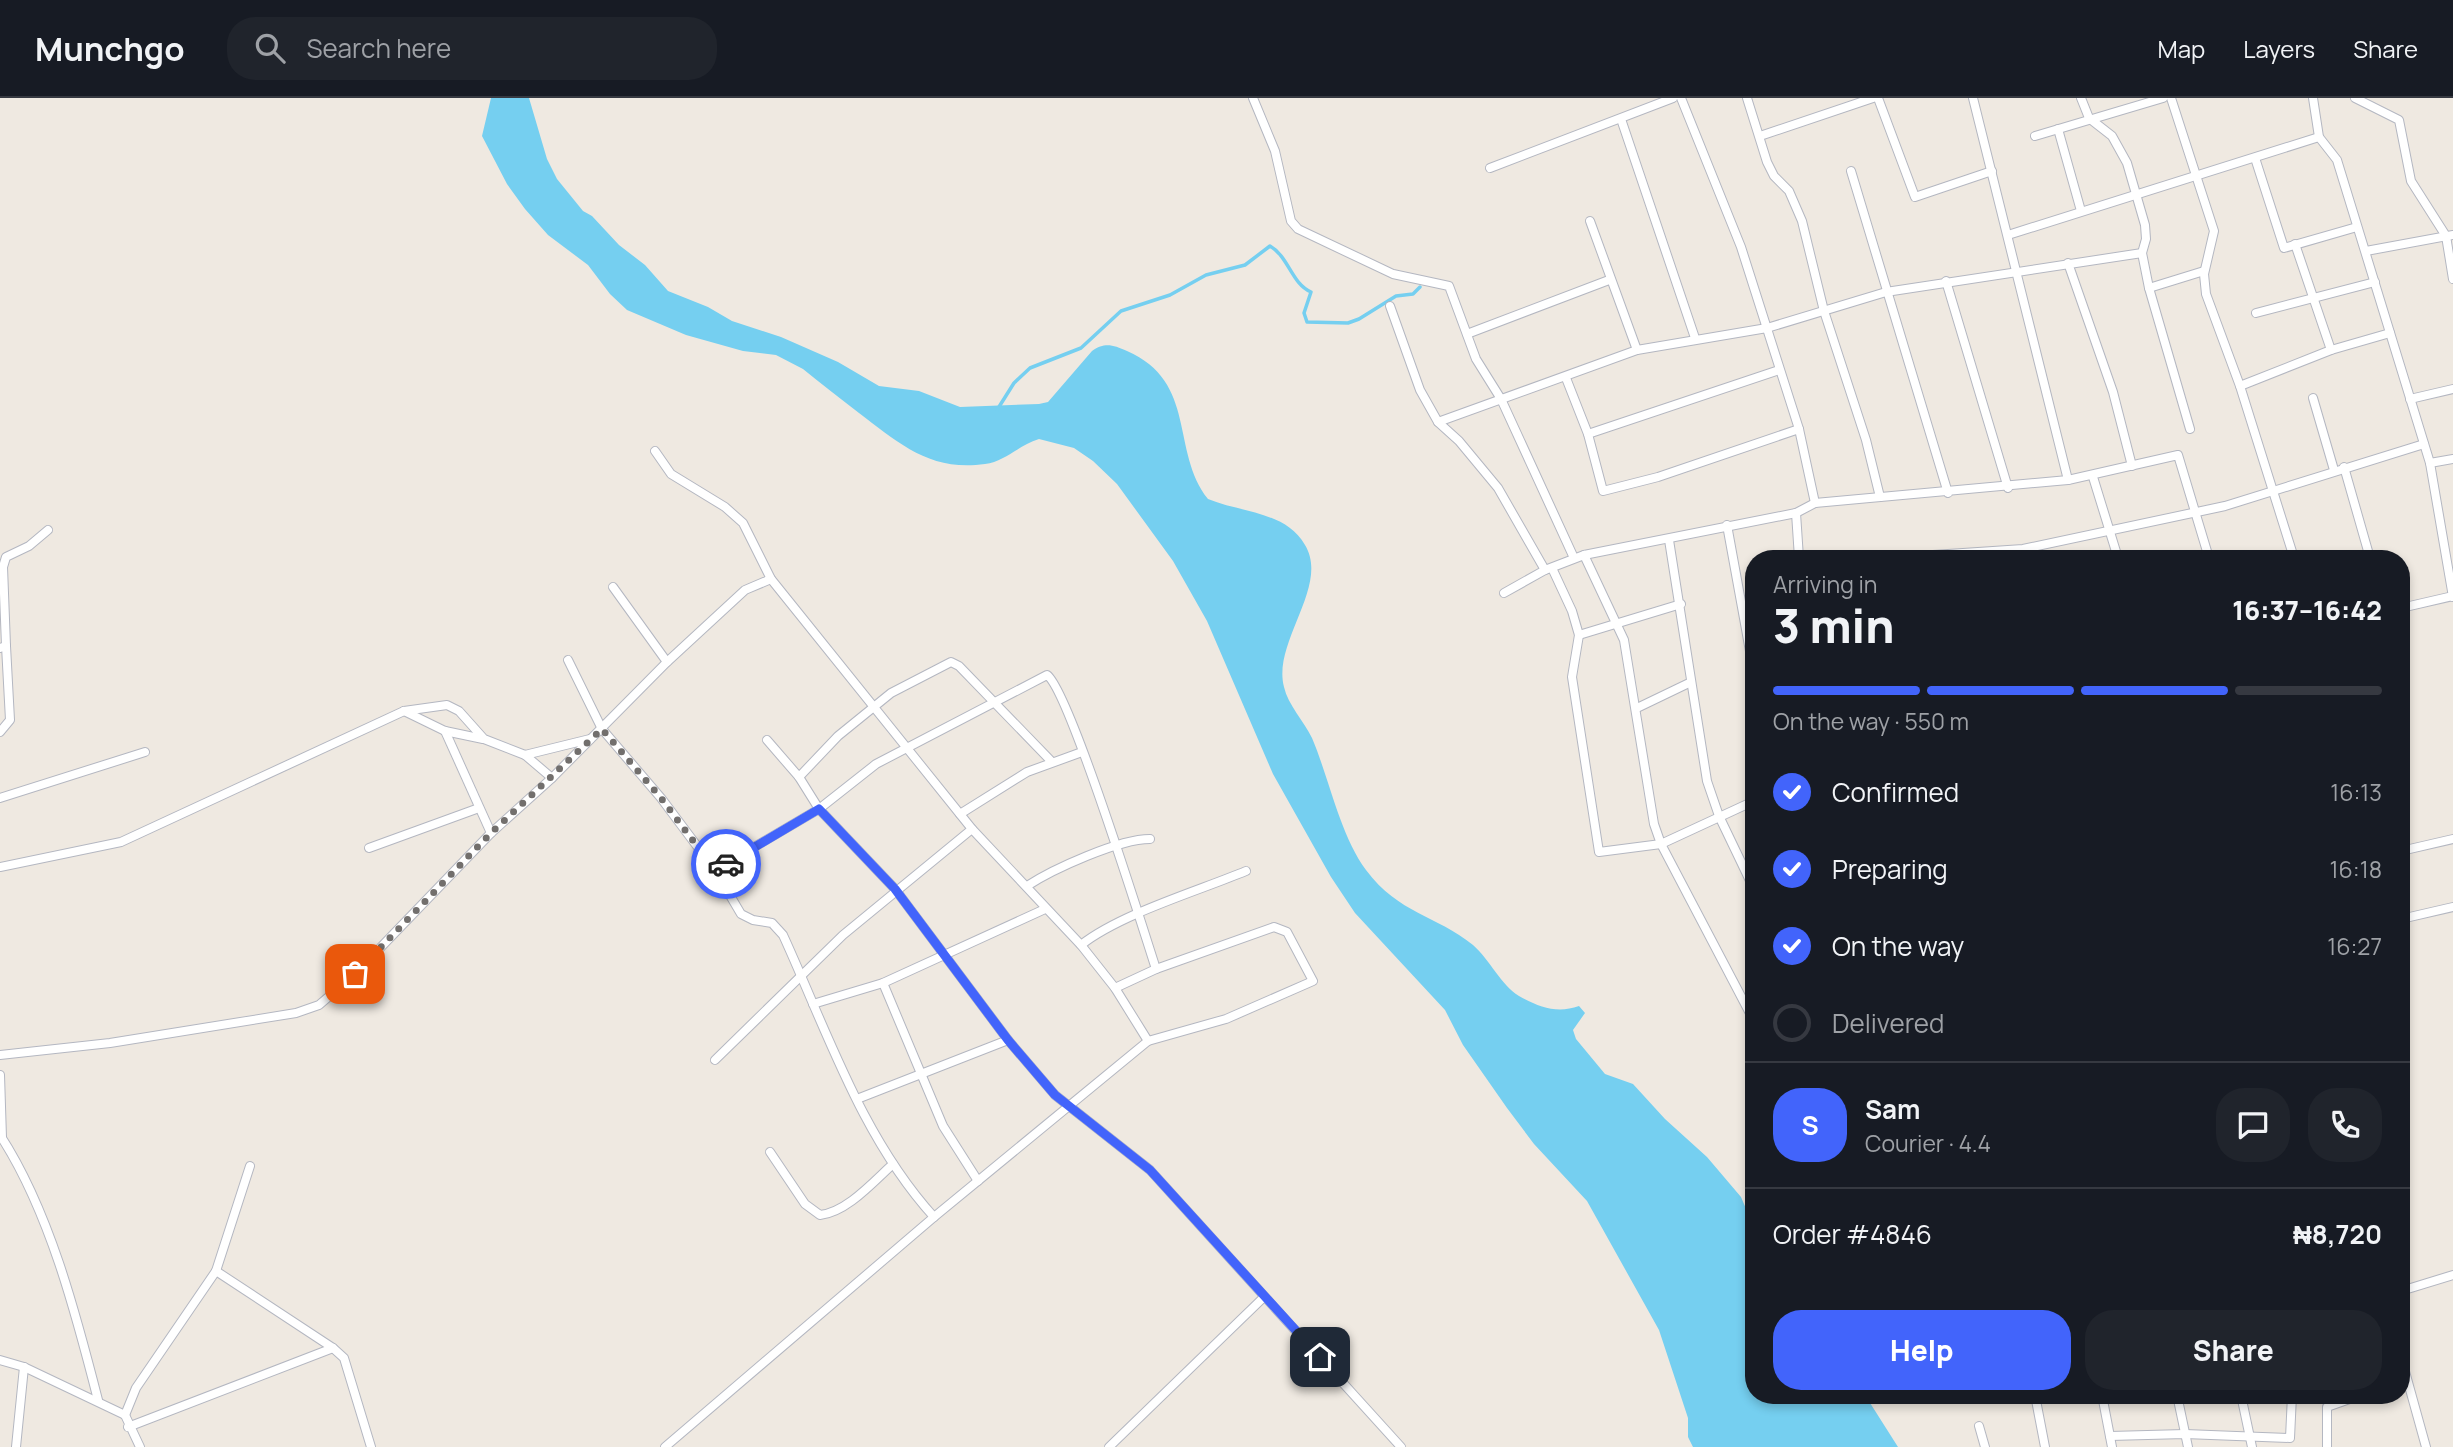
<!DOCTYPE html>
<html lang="en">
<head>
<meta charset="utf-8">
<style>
	body { margin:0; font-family:Manrope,sans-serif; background:#20242c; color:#f1f3f6; height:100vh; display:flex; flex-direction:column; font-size:26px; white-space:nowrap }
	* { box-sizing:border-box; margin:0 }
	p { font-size:23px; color:#9ea1a6 }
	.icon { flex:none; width:38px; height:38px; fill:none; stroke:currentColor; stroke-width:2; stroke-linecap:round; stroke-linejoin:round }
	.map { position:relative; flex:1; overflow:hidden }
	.sheet { position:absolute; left:1745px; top:452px; width:665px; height:854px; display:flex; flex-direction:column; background:#171b24; border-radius:28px; box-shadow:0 4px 10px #0003 }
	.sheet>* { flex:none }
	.pin { position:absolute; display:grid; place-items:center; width:60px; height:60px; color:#fff; margin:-30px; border-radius:14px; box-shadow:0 4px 10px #0006 }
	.courier { position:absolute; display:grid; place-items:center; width:70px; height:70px; margin:-35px; border:5px solid #4264fb; border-radius:50%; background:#fff; color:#222; box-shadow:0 2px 9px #0007 }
	.headline em { font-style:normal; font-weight:800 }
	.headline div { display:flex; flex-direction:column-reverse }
	.headline { display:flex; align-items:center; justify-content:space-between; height:119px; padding:0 28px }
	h1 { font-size:46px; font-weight:800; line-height:52px }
	.bar { display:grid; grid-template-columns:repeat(4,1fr); gap:10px 7px; align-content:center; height:84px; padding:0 28px }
	.bar i { height:9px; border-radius:5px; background:#363941 }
	.bar .on { background:#4264fb }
	.bar p { grid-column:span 4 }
	.line { display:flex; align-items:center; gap:18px; padding:0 28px; border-top:2px solid #363941 }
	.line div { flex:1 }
	.round { display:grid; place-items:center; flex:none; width:74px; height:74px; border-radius:28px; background:#20242c }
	ol { padding:0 28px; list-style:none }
	li { display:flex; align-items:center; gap:21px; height:77px }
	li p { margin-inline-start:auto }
	li .icon { padding:7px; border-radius:50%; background:#4264fb; color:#fff; stroke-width:4 }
	li:last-child { color:#9ea1a6 }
	li i { width:38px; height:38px; border:4px solid #363941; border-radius:50% }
	.cta { display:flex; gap:14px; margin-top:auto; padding:14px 28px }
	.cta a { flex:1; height:80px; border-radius:28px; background:#4264fb; color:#fff; font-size:28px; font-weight:800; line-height:80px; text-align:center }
	.cta a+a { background:#20242c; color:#f1f3f6 }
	header { display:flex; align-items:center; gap:42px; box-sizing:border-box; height:98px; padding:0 35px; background:#171b24; border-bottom:2px solid #363941 }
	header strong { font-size:33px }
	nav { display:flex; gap:38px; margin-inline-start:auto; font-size:24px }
	.search { width:490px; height:63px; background:#20242c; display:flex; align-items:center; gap:18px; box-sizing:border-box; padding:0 24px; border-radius:28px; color:#9ea1a6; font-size:26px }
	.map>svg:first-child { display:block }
	.water { fill:#75cff0 }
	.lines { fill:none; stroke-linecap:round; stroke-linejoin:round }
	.stream { stroke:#75cff0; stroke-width:3.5 }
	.minor-casing { stroke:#b4b7c1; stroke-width:10 }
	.minor { stroke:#fff; stroke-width:8 }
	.done { stroke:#726f6d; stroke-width:7; stroke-dasharray:0 12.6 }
	.route { stroke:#4264fb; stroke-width:9 }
</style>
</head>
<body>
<header>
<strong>Munchgo</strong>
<div class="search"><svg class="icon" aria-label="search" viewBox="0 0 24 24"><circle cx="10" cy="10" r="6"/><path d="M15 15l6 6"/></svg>Search here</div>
<nav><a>Map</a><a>Layers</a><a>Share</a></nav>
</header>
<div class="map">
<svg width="2453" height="1349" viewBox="0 0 2453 1349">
	<rect width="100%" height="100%" fill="#efe9e1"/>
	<path class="water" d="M491,0h38l18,61 10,20 26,32 9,5 27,29 26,20 23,26 40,16 24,14 49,16 57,25 41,24 40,5 41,16 79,-3 9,-2 44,-51c13,-9 21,-6 35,0 71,31 43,100 81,148 34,14 77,12 97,46 25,41 -33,97 -21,142 4,18 20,34 28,51 17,40 28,97 54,132 33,44 70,45 107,75 17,15 28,40 46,51 20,11 38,18 60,10l6,7 -12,17 3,9 29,35 28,10 32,35 42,38 34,40 12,28 1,170h111l33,52h-205l-5,-10v-19l-29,-88 -72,-129 -53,-57 -27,-36 -44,-63 -18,-35 -90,-97 -24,-36 -58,-103 -66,-153 -34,-60 -56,-77 -24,-23 -19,-13 -35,-9c-20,6 -33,22 -54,25 -55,8 -86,-21 -126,-51 -19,-15 -38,-29 -56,-44l-27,-14 -33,-4 -57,-16 -59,-25 -17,-16 -22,-29 -40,-30 -23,-26 -18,-25 -25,-48z"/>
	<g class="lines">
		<path class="stream" d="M997,312l17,-27 16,-15 51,-20 40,-37 49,-16 36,-20 39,-10 25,-19c19,11 21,37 41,46l-7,21 3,9 41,1 11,-4 37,-23 17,-2 7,-7"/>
		<defs>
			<g id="minor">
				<path d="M1253,0l22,53 16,70 7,8 95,45 56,12 27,73 25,40 73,159"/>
				<path d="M1681,0l60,149 58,182 16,74"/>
				<path d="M1747,0l20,64 7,14 15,15 13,30 22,90 42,129 14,57"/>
				<path d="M1878,0l37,99 77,-26"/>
				<path d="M1973,0l95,382"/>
				<path d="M2081,0l8,20 23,18 15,27 18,62 1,14 -4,14 7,35 41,141"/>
				<path d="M2171,0l43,133 -10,43 2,20 34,92 54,172"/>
				<path d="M2313,0l6,39 18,23 93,303 23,134"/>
				<path d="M2355,0l44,22 12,61 35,55 7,43"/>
				<path d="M1621,21l74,219"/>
				<path d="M2058,31l23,82"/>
				<path d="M1760,38l113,-38"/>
				<path d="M2035,38l128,-38"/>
				<path d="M2255,60l29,90 73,-21"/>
				<path d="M1490,70l183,-70"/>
				<path d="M1851,73l97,322"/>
				<path d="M1590,123l47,129"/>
				<path d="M2008,137l311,-98"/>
				<path d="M2295,146l36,106"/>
				<path d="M2366,153l87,-16"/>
				<path d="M2068,165l45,129 19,74"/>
				<path d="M1946,183l62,207"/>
				<path d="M2149,190l55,-17"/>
				<path d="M1390,208l30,84 18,32 21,19 39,47 47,82"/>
				<path d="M2256,215l119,-31"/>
				<path d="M1467,236l142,-54"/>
				<path d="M1566,280l22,56 15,57 55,-14 141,-48"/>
				<path d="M2240,288l91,-36 59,-17"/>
				<path d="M2313,300l21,72"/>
				<path d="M2410,301l43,-10"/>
				<path d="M1438,324l199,-72 130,-22 119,-36 256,-39"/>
				<path d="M1588,336l191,-64"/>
				<path d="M655,353l16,23 54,33 18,16 28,56 201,250 109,116 34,43 33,53"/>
				<path d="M2430,365l23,-4"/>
				<path d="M2344,369l26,91"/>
				<path d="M2093,379l25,81"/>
				<path d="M1796,415l3,45"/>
				<path d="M1727,427l27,148"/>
				<path d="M1669,442l38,241 12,35 35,73"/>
				<path d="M1584,457l40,85 30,184 7,20 93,177"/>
				<path d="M1888,460l135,-9 202,-43 199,-62"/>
				<path d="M1552,470l20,43 7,24 -7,42 27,175 62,-8 93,-43"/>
				<path d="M613,489l54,75"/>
				<path d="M1504,495l41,-23 39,-15 212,-42 19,-10 253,-23 110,-25 31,103"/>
				<path d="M2401,510l52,-12"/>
				<path d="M1579,537l102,-31"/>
				<path d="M0,550l6,-2 -3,-79 3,-10 23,-11 19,-16"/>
				<path d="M568,562l34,69 59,69 54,72 26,44 12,6 19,3 11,12c44,96 79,203 151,282"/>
				<path d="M1637,610l52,-25"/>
				<path d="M404,613l41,20 38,8"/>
				<path d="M445,633l46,102"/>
				<path d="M0,634l10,-12 -4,-74"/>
				<path d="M767,642l32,37 20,32 76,80 113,151 47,55 95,75 251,277"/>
				<path d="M525,657l27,23"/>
				<path d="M799,679l39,-41 53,-43 60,-31 8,4 93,96"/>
				<path d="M0,700l145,-46"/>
				<path d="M960,716l67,-42 55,-20"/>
				<path d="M369,750l110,-40"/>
				<path d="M2401,753l52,-12"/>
				<path d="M0,769l121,-25 283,-131 43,-6 12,6 25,28 41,16 65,-16"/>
				<path d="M715,772l104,-61 57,-45 171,-89c22,15 96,254 109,294"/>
				<path d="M1027,788c26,-17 92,-47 123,-47"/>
				<path d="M2401,821l52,-12"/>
				<path d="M1081,847c39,-31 117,-54 165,-74"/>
				<path d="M883,885l60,143 35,55"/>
				<path d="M813,906l70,-21 162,-74"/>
				<path d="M0,957l110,-12 186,-30 23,-8 36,-31 136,-141 61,-55 115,-116 78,-72 26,-11"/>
				<path d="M715,962l128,-125 129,-106"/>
				<path d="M0,977l2,63"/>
				<path d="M857,1001l151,-59"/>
				<path d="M0,1037c49,75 76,179 98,265"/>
				<path d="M770,1054l35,52 15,11c27,-3 53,-33 73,-51"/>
				<path d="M216,1173l117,77 11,10 27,89"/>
				<path d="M2401,1193l52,-16"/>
				<path d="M2401,1259l25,90"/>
				<path d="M0,1262l24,7 101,48 15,32"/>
				<path d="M2035,1297l10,52"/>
				<path d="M2102,1297l10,52"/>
				<path d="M2177,1297l11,52"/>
				<path d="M2241,1297l11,52"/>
				<path d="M125,1317l11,-27 80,-117 34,-105"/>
				<path d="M1979,1328l6,21"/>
				<path d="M128,1329l205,-79"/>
				<path d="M2110,1338l75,-2 105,4 2,-43"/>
				<path d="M16,1349l8,-80"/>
				<path d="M665,1349l269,-230 214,-176 78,-22 87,-38 -26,-49 -13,-5 -118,42 -41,19"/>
				<path d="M1109,1349l155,-150"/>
				<path d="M2327,1349v-40l34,-12"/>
			</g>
		</defs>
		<use href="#minor" class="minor-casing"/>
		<use href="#minor" class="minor"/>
	</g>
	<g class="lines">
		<path class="done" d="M355,876l136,-141 111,-104 59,69 54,72 11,-6"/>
		<path class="route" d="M726,766l93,-55 76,80 113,151 47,55 95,75 170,187"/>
	</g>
</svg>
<div class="pin" style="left:355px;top:876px;background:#ea580c"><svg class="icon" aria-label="bag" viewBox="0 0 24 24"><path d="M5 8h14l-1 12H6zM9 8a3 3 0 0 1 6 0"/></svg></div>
<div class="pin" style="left:1320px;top:1259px;background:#1f2937"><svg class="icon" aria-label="home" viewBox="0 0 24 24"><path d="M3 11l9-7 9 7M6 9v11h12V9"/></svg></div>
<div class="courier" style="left:726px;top:766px"><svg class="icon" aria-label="car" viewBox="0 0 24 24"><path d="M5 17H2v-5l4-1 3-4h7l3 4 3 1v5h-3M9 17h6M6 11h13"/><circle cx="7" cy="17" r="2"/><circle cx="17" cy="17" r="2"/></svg></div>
<section class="sheet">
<div class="headline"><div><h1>3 min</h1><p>Arriving in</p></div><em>16:37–16:42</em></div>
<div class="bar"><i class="on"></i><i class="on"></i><i class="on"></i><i></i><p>On the way · 550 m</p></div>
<ol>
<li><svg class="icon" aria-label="check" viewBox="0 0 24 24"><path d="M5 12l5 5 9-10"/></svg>Confirmed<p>16:13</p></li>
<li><svg class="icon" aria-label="check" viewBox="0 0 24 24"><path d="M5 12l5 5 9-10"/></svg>Preparing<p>16:18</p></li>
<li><svg class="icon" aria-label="check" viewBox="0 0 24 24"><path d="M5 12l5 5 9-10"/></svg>On the way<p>16:27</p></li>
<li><i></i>Delivered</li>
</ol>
<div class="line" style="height:126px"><b class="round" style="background:#4264fb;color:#fff">S</b><div><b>Sam</b><p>Courier · 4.4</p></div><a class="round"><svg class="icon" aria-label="chat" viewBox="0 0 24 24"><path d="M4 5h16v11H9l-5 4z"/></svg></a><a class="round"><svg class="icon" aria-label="phone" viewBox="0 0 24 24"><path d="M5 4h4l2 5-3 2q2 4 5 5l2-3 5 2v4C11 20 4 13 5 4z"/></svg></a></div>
<div class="line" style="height:91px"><div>Order #4846</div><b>₦8,720</b></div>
<div class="cta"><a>Help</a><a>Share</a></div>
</section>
</div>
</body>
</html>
